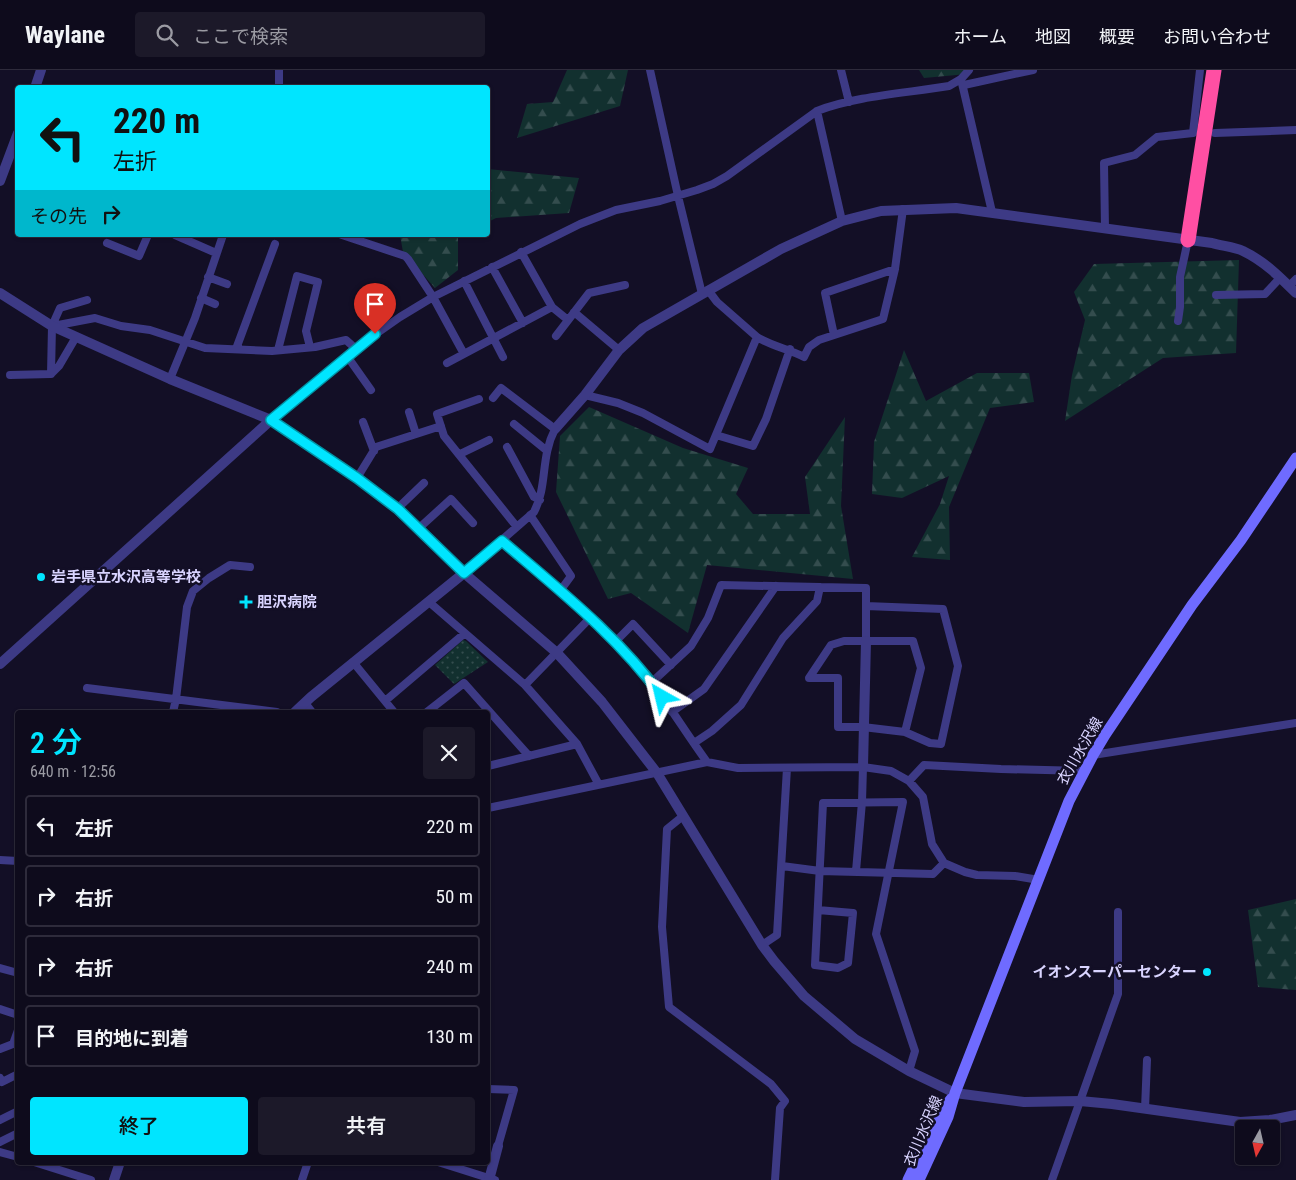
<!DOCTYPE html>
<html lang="ja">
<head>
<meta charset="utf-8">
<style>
  body { margin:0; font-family:"Roboto Condensed","Noto Sans JP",sans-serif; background:#1c1929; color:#f1f3f6; height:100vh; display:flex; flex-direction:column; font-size:19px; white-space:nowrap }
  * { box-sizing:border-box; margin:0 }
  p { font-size:16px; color:#9b9ba3 }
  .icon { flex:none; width:28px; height:28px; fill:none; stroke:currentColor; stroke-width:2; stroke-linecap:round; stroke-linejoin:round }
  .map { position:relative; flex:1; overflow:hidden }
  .sheet { position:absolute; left:15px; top:640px; width:475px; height:455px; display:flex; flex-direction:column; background:#0e0b1c; border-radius:5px; box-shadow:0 1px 4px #0004,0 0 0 1px #2e2b3b }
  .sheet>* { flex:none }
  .banner { position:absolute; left:15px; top:15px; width:475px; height:152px; border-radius:5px; box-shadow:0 1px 4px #0004,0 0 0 1px #2e2b3b; background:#00e5ff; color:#111; overflow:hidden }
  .needle { width:32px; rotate:188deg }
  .fabs { position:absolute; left:1235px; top:1050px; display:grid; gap:10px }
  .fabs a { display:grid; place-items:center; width:45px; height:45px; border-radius:5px; background:#0e0b1c; box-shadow:0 1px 4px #0004,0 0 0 1px #2e2b3b; font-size:25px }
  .pin { position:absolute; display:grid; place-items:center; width:42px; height:42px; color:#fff; margin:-51px -21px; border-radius:50% 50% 50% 0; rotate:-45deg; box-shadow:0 0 5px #0007 }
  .pin .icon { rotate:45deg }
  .me { position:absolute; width:55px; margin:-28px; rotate:323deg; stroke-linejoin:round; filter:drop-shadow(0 0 4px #0008) }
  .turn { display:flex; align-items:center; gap:18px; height:105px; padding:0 15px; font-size:22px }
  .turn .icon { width:65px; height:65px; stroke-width:2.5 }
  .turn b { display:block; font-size:35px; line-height:42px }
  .then { display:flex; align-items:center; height:48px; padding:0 15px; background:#0003; gap:10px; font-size:19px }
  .round { display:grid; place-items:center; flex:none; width:52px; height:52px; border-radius:5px; background:#1c1929 }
  .headline { display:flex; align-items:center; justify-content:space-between; height:85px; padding:0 15px }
  h1 { font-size:30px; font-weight:600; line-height:38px; color:#00e5ff }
  .button { display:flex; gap:10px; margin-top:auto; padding:10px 15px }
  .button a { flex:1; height:58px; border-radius:5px; background:#00e5ff; color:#111; font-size:20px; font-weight:600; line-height:58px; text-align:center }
  .button a+a { background:#1c1929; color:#f1f3f6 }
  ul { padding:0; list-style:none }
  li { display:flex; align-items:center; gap:15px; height:62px; margin:0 10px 8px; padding:0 5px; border:2px solid #2e2b3b; border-radius:5px }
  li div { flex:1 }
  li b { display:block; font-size:19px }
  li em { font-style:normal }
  header { display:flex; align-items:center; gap:30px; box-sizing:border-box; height:70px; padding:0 25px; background:#0e0b1c; border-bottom:1px solid #2e2b3b }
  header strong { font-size:24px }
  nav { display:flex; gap:28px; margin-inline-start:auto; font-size:18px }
  .search { width:350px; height:45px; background:#1c1929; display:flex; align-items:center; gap:12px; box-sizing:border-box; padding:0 18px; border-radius:5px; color:#9b9ba3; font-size:19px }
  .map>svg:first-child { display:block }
  .forest { fill:url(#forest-firs) }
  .park { fill:url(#park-dots) }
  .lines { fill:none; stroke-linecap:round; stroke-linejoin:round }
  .minor { stroke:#3d3a85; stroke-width:8 }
  .tertiary { stroke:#3d3a85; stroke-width:10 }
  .secondary { stroke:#6f6bff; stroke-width:11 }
  .motorway { stroke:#ff4fa3; stroke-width:15 }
  .route-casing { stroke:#0095a6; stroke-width:12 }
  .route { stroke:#00e5ff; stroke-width:9 }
  .poi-dot { fill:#00e5ff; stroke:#130f26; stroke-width:2 }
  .labels { text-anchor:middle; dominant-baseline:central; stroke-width:5; stroke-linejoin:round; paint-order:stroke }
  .poi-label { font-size:15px; font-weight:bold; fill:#d9d4ff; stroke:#130f26; text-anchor:start }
  .street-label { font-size:15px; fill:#d9d4ff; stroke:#130f26 }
</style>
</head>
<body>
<header>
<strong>Waylane</strong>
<div class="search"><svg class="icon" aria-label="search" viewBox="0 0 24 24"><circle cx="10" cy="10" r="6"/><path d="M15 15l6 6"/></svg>ここで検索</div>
<nav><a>ホーム</a><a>地図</a><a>概要</a><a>お問い合わせ</a></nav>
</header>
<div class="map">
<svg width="1296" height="1110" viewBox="0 0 1296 1110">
  <defs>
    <pattern id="forest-firs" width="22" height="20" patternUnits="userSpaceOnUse" patternTransform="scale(1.25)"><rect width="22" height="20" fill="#12302f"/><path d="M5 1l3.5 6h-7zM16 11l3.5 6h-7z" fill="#344d4e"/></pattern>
    <pattern id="park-dots" width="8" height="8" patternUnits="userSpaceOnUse" patternTransform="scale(1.25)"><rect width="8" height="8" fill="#12302f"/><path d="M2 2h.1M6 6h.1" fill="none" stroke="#344d4e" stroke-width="1.8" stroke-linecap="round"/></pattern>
  </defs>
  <rect width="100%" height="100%" fill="#130f26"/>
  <path class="forest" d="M567,0H628L620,36L517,68L527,34L553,32Z
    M919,0H973L967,4L924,8Z
    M488,99L579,108L569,143L496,148L488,152Z
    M400,165H458V200L435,218L403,182Z
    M1239,190L1236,283L1163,288L1065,351L1072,305L1085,250L1074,222L1094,194Z
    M904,280L926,331L977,303H1029L1034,332L990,338L949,437L950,490L912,487L940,434L949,406L902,428L872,424L874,372Z
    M589,337L683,378L748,398L736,424L753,444H810L805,407L845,347L841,436L853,509L707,495L688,563L631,523L608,529L556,422L560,366Z
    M1296,829V920L1258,917L1248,840Z"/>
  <path class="park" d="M463,570L466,571L488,592L454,614L435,595Z"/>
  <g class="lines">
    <path class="minor" d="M279,0V18
      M650,0L678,126L702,224
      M841,0L849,32
      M961,9L992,142
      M964,15L1033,0
      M817,41L842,151
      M1215,63L1296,60
      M1105,159L1104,93L1135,85L1157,67L1193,63L1200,0
      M175,165L216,183
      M342,165L405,186L408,189L433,227L464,284
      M107,173L139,186L148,165
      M521,182L552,237
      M492,197L523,253
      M208,207L227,214
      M464,211L503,287
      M1289,216L1296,209
      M708,220L717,232L757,267C771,276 789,279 804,287L809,277L819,270L883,249L895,199L903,139
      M1216,225L1265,224L1280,208
      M201,228L215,234
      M574,242L619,280
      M1178,251L1180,237V207L1188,170
      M53,256L95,248L121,256L150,260L205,278L272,281L315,277L346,270L356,279
      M834,265L825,223L895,199
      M556,266L589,223L625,215
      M236,279L275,174
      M278,280L297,206L318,212L306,261L310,277
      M347,286L371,320
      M447,293L552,237L568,250
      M51,304L52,256L60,238L87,230
      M10,305L51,304L59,296L76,267
      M170,309L195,248L223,165
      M585,325L618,333L643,343L710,379L757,267
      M479,329L437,344L444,366L517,457
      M409,342L416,364
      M271,350L363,273L400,247L433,227L580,154L616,140L660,131L697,120L713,114L727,106L817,41C855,26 908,23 949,16L961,9L969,0
      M363,352L374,381
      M514,354L546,380
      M716,365L753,376L766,349L790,279
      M507,377L534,427L540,430
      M460,384L489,370
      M357,408L376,377L441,356
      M397,439L424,413
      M530,445L571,506L560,521
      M418,459L451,429L473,453
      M502,471C554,515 609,559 652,613C671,638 688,666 707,692
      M464,503L534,442C548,415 540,388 555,359L501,318L493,328
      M429,532L525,615L577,674L598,713
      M866,536L943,539L958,596L941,674L930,673L905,662L863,657H838V608H809L831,575L844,571H913L921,598L905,662
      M615,572L633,554L671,595
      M353,592L394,642
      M651,613L691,576L708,548L721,515L866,518V571
      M525,615L591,547
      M87,618L277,642
      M385,631L465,563
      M305,633L312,642
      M173,642L176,629L187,537L193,521L209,508L230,495L250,497
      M427,642L464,613L529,686
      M672,642L704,619L776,516
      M694,673L712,661L741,635L783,568L817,531L820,517
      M1093,685L1296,653
      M488,696L577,674
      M909,711L924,695L1001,699L1084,701
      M488,738L707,692L738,698L863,697L891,701L909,711L923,727L932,774L944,793L965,802L977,805L1015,806L1039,810
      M683,746L667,759L662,857L669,937L771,1014L785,1031L780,1038L775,1110
      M0,790L18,791
      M782,796L820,801L933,804L944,793
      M856,801L862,732L863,697
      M818,840L853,843L848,893L838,898L815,895L823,733L903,732L876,864L915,981L909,1001
      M762,875L777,865L787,698
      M0,898L18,903
      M0,939L18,945
      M13,974L18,960
      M0,979L18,972
      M0,1008L2,1012L16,1005
      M488,1019L514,1020L498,1076
      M1145,1039L1147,990
      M0,1050L18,1041
      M0,1072L18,1063
      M0,1082L18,1087
      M34,1092L91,1110
      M438,1092L495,1110
      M302,1110L308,1092
      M1052,1110L1118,924V842"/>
    <path class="tertiary" d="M35,18L41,0
      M0,111L18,63
      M0,223L52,256L170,309L271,350L357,408L397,439L464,503L557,583L602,632L657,703L762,875L774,891L804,926L855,969L909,1001L955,1023L1024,1032L1080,1031L1112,1034L1240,1052L1270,1050L1296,1045
      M555,359L585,325L619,280L643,258L781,179L842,151L881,141L956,138L1212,173C1222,176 1234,177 1243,181C1264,191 1280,207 1296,223
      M0,594L271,350
      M295,642L311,627L464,503
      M863,697L866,571
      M114,1110L120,1092
      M489,1110L498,1076"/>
    <path class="secondary" d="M908,1110L940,1044L951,1029
      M919,1110L948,1047L955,1023L1069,731L1093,685L1105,665L1192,535L1241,470L1296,388"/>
    <path class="motorway" d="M1188,170L1214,0"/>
  </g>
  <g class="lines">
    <defs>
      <path id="route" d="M375,264L271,350L357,408L398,439L464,503L502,471C558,519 618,566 662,627"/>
    </defs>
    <use href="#route" class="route-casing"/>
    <use href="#route" class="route"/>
  </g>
  <g class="poi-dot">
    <circle cx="41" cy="507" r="5"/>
    <path d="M243.5 524.5h5v5h5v5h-5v5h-5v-5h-5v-5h5z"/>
    <circle cx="1207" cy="902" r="5"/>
  </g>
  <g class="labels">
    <g class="poi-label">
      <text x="51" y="507">岩手県立水沢高等学校</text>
      <text x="257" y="532">胆沢病院</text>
      <text x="1197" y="902" text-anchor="end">イオンスーパーセンター</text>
    </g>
    <g class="street-label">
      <text transform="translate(1080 681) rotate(-60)">衣川水沢線</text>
      <text transform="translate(923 1061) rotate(-67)">衣川水沢線</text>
    </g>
  </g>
</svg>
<div class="fabs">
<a><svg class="needle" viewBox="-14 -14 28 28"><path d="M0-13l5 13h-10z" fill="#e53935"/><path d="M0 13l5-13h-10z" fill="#9b9ba3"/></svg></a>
</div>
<div class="pin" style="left:375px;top:264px;background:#d93025"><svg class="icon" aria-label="arrive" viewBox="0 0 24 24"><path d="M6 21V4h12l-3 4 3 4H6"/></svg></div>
<svg class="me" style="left:662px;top:627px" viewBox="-20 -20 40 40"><path d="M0-17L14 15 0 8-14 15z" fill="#00e5ff" stroke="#fff" stroke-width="4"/></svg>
<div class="banner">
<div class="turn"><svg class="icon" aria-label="left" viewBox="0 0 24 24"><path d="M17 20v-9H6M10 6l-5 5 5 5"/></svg><div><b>220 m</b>左折</div></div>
<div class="then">その先<svg class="icon" aria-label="right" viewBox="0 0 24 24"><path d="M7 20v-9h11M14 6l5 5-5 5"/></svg></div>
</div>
<section class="sheet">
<div class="headline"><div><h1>2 分</h1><p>640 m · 12:56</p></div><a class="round"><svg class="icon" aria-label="close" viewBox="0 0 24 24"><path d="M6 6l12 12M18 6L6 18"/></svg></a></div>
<ul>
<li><svg class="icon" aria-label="left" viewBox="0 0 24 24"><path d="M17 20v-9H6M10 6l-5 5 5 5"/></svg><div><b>左折</b></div><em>220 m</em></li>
<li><svg class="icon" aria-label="right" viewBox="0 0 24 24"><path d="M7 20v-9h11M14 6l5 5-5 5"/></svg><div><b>右折</b></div><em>50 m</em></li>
<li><svg class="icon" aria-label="right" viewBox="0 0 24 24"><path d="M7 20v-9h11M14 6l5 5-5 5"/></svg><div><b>右折</b></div><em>240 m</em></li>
<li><svg class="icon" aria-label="arrive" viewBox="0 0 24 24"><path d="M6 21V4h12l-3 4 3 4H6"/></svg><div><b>目的地に到着</b></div><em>130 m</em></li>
</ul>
<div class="button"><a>終了</a><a>共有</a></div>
</section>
</div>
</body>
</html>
